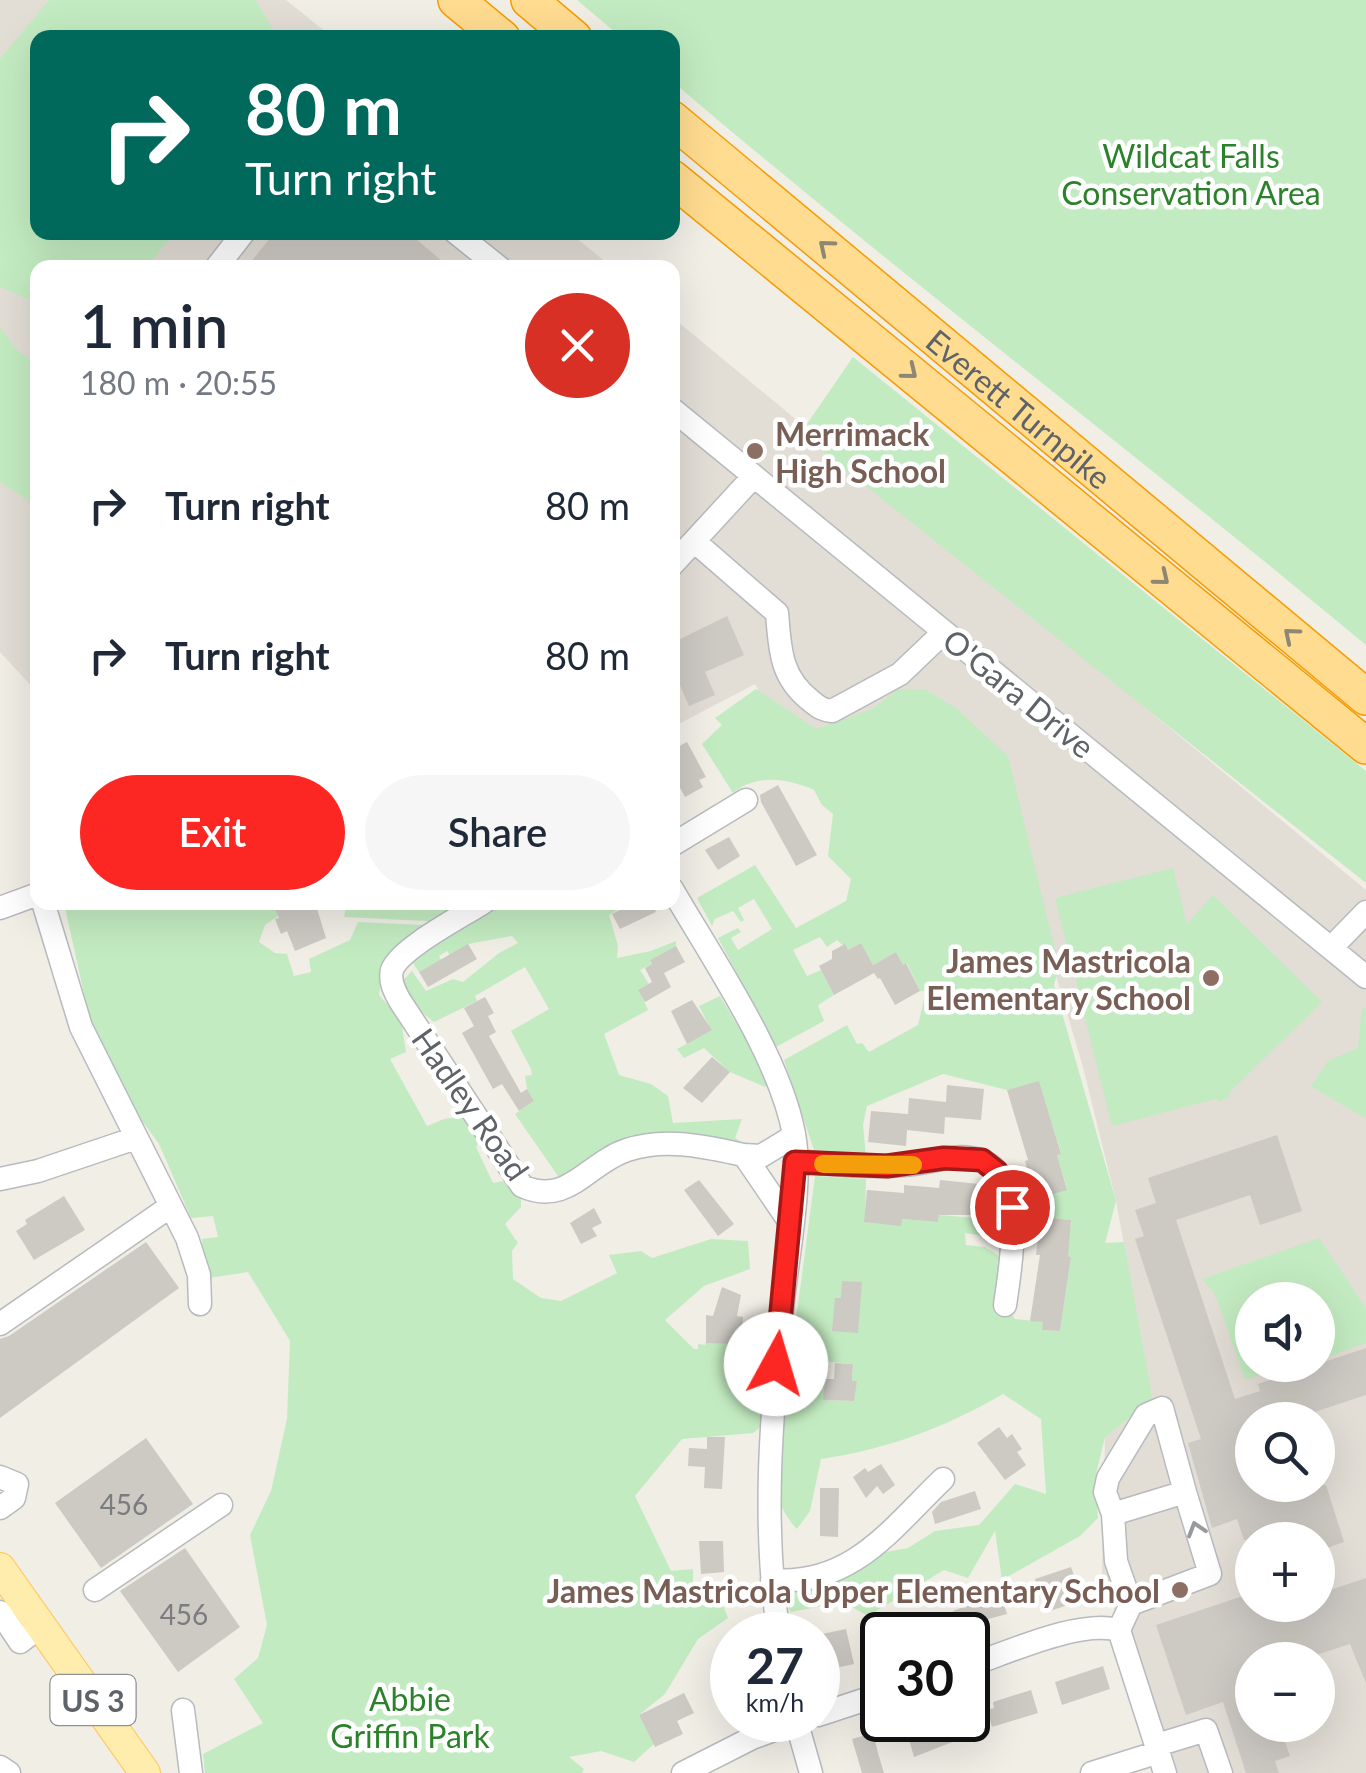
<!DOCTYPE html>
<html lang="en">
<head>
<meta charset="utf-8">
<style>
  body { margin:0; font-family:Lato,sans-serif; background:#f6f6f7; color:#1f2937; height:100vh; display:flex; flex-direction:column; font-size:38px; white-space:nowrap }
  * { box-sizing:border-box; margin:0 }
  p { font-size:32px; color:#747a83 }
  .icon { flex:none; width:55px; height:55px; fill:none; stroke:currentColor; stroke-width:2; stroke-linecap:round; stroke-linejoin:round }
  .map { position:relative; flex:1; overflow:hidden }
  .sheet { position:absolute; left:30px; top:260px; width:650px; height:650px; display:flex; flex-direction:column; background:#fff; border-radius:20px; box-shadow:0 10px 40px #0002 }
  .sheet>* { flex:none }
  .top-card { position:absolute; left:30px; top:30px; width:650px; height:210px; border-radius:20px; box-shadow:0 10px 40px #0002; background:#00695c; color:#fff; overflow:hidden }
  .fabs { position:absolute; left:1235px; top:1282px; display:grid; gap:20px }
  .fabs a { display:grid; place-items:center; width:100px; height:100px; border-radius:50%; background:#fff; box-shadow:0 10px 40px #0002; font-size:50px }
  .speed { position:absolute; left:710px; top:1612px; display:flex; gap:20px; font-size:50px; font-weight:700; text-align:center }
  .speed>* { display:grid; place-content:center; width:130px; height:130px; border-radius:50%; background:#fff; box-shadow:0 10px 40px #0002; line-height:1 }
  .speed small { font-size:25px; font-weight:400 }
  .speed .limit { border:5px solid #111; border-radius:15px; background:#fff; color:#111 }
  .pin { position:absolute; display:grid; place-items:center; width:85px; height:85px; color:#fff; margin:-42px; border:5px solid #fff; border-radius:50%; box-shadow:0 2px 10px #0007 }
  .me { position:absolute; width:110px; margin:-55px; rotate:6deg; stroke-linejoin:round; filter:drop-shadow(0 0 8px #0008) }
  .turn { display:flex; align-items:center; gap:35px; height:210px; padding:0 50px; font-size:45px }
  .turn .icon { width:130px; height:130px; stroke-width:2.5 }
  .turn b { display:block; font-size:70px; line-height:85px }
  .round { display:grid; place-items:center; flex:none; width:105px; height:105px; border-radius:52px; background:#f6f6f7 }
  .head { display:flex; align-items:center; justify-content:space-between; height:170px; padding:0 50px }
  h1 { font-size:60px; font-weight:600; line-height:75px }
  .primary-button { display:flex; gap:20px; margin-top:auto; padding:20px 50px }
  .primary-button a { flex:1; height:115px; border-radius:60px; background:#fc2622; color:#fff; font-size:40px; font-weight:600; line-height:115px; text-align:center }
  .primary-button a+a { background:#f6f6f7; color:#1f2937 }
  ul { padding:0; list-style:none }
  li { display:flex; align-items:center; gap:30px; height:150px; padding:0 50px }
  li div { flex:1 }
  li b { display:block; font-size:38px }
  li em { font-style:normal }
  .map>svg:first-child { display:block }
  .education { fill:#e2ddd5; fill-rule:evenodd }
  .green { fill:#c3ebc1 }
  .building { fill:#cdc9c3 }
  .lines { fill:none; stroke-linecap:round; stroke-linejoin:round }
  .minor-casing { stroke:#b7babe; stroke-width:25 }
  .major-casing { stroke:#ffc452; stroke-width:32 }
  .highway-casing { stroke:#f89b00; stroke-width:38 }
  .minor { stroke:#fff; stroke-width:22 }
  .major { stroke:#ffedae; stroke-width:30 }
  .highway { stroke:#ffdc90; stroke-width:35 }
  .oneway { stroke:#8e8774 }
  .oneway2 { stroke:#969a9d }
  .route-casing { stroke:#a41916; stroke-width:25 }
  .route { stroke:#fc2622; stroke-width:18 }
  .slow { stroke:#f59e0b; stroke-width:18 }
  .education-dot { fill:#8d6e63; stroke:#fff; stroke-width:4 }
  .labels { text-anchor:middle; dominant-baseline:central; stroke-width:9; stroke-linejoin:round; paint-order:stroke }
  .number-label { font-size:28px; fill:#7a7c7f }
  .shield { fill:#fff; stroke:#8e9295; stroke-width:2.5 }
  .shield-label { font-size:30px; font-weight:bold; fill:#5e6368 }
  .park-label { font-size:32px; fill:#2c822a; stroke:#fff }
  .street-label { font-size:32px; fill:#5e6368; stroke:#fff }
  .education-label { font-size:32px; font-weight:bold; fill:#785e54; stroke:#fff; text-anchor:end }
</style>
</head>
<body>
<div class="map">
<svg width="1366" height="1773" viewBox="0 0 1366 1773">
  <rect width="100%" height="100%" fill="#f1eee6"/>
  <path class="education" d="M0,0H286L332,37L38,38V232L570,233L612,267L38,268L37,692L0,652Z
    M672,317L1366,890V1773H1174L1102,1575L1105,1437L1153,1400L1116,1201L1083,1067L994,766L798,762L755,684L673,727ZM1252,1300H1318V1365H1252ZM1252,1420H1318V1485H1252ZM1252,1540H1318V1605H1252ZM1252,1660H1318V1725H1252Z"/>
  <path class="green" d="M49,0H256L277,37L38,38V232L175,233L146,267L38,268L37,303L0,287V59Z
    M577,0H1366V645C1137,454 899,275 673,82L672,38L621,37Z
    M0,327L17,350L37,364V506L0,482Z
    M853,357L1366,771V883L800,434Z
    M756,689L816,729L872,709L899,689L926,690L957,709L1008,756L1059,967L1054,985L1116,1201L1105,1243L1124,1242L1153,1400L1105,1437L1096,1474L1098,1518L1080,1536L1002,1580L995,1531L968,1578L944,1570L868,1616L843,1602L791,1612L785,1603L799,1580L862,1556L908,1548L935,1531L979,1525L1015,1484L1046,1494L1041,1419L1003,1394C944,1428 888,1449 821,1459L810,1511L797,1529C768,1499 769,1451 772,1410L787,1408L792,1374L820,1380L821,1385L824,1384V1400L853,1401L857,1381H852L853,1364L791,1358L815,1176L866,1179L865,1222L900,1225L902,1219L938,1222L939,1215L976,1218L977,1206L1001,1209L1002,1239L965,1233L966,1245L985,1247L1001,1257C996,1288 996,1293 1015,1319L1043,1322V1330L1060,1331L1071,1257L1067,1256L1071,1220L1040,1217L1026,1223L1022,1193L1036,1199L1067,1189L1057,1155L1061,1153L1039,1082L1007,1090L943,1074L867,1106L863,1125L866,1156L814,1150L784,1060L847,1025L857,1044L862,1043L869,1052L918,1025L926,991H920L907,963L903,965L896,952L873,965L861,943L848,950L837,940L827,947L820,937L793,950L807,976L821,970L834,995L818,1005L824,1021L776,1047L718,938L738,928L741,932L731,938L738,950L772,929L754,899L738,908L744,920L741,922L733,911L715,919L712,926L697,898L755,865L796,928L846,901L851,879L828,856L833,814L822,805L814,790C789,779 756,773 733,793L702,744L722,725L715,718Z
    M1173,868L1187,924L1213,895L1322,1002L1230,1092V1096L1220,1102L1216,1099L1112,1126L1055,898Z
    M64,903H272L281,914L265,925L259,942L275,953L287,954L294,976L311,972L309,959L350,940L358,922L422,925L428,930L382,978L379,995L401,1020L406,1052L390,1059L427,1126L444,1119L466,1116L482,1137L476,1147L493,1183L510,1180L521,1195V1207L505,1224L518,1243L512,1251L513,1279L541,1298L561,1301L617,1273L609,1255L641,1251L652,1258L711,1239L748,1241L750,1269L704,1286L665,1320L694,1349H698V1344L705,1345L706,1341L741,1344L742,1332L768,1333L763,1425L753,1433L682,1439L635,1496L671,1571L693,1569V1582L718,1593L728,1618L698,1639L665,1694L639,1715L654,1744L634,1762L601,1751L569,1757L584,1769L582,1773H205L203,1754L263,1723L234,1679L258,1658L267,1625L250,1535L271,1491L287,1419L290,1341L248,1272L203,1279L202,1239L218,1237L213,1216L191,1218L159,1144L135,1111L90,1021Z
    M347,903H484L438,932L427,921L344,917Z
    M499,903H629L609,915L618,946L617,958L651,951L676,941V946L650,960L652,964L640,970L649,984L639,990L648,1010L604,1034L619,1075L651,1084L668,1096L673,1123L742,1119L735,1138L743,1143L694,1138L571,1177L558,1176L515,1114L534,1101L527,1089L525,1076L532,1075L531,1069L511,1031L549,1009L525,967L475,996L477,1001L434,1022L419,1010L400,983L412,971L426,991L453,979L463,982L499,953L518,943L512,936L468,944L450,955L447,951L439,956L441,960L419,972L409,957Z
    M720,996L749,1045L767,1084L765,1087L730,1072L704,1048L684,1058L677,1049L711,1030L699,1006Z
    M1366,1008V1119L1311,1086L1328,1061L1358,1048L1362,1009Z
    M1319,1238L1366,1308V1343L1318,1360V1300H1252V1365H1299L1245,1379L1215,1294L1202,1279Z"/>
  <path class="building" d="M275,232H408L450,268H246Z
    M727,616L744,655L705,672L715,695L689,706L676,676L672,677V643Z
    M687,742L706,777L699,780L703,787L685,797L672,773V750Z
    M778,785L817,855L796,866L761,802L760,795Z
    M729,837L740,856L718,870L705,850Z
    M289,902H315L326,938L295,951L287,931L281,934L275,919L279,918L275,909Z
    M636,902H652L656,912L620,929L612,914Z
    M861,943L873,965L896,952L903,965L906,963L920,991L895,1005L880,978L878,979L874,973L834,995L819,966L832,959V951L845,944L848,950Z
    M468,944L477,959L428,987L419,972Z
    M676,946L685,962L664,973L671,987L645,1002L638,990L652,982L645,968L652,964L650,960Z
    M485,997L494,1013L488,1016L496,1032L489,1036L521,1093L527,1089L534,1101L519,1111L502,1084L493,1089L462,1033L474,1026L464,1008Z
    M692,1000L712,1030L687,1044L671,1011Z
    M712,1057L730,1072L702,1103L683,1088Z
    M1039,1081L1061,1154L1057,1155L1067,1190L1036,1199L1025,1161L1028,1160L1007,1090Z
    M947,1085L984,1089L981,1120L945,1117L944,1134L907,1130L906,1146L868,1142L871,1111L908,1114L909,1098L946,1102Z
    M1277,1135L1302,1211L1260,1225L1250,1195L1176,1220L1235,1399L1260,1391L1258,1384L1366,1348V1395L1290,1420H1252V1485H1326L1344,1542L1318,1551V1540H1244L1237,1519L1212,1528L1188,1443L1201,1439L1135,1239L1144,1236L1135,1210L1156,1203L1148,1178Z
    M699,1180L734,1224L718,1236L684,1190Z
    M940,1180L979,1184L976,1215H939L938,1222L902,1219L901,1226L864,1222L867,1190L904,1193V1185L939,1188Z
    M64,1196L85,1230L34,1260L16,1231L27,1224L25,1220Z
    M594,1208L602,1223L592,1228L597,1236L581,1244L570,1223Z
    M1040,1217L1071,1220L1068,1256L1071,1257L1060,1331L1042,1330L1043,1322L1030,1321L1040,1255H1036Z
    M146,1242L179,1288L0,1418V1339L9,1336Z
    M842,1281L862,1282L858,1333L832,1331L835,1298H841Z
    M722,1287L741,1295L737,1316L743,1317L741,1344L706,1343V1315L713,1316Z
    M835,1363L853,1364L852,1381H857L854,1401L823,1400L825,1379H834Z
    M999,1427L1007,1438L1012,1434L1022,1449L1017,1452L1026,1465L1005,1480L977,1443Z
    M707,1437H725L722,1489L704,1488L705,1467L688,1466L689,1448L707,1449Z
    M146,1438L193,1504L101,1568L55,1503Z
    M881,1464L895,1485L883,1494L877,1486L866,1498L853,1477L865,1468L868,1472Z
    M820,1488H839L838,1537L820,1536Z
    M975,1491L981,1509L935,1524L932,1512L941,1502Z
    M699,1541H723L724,1572L701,1574Z
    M185,1548L240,1627L178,1672L120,1591Z
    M1318,1551L1333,1589L1366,1578V1683L1350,1644L1301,1660H1292L1286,1643L1255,1653L1258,1660H1252V1725H1279L1290,1756L1275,1761L1279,1773H1246L1223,1702L1186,1715L1156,1625L1252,1593V1605H1318Z
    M1071,1567L1083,1600L1047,1612L1035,1579Z
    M1000,1592L1007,1614L958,1627L953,1611Z
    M846,1629L854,1664L836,1668L834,1661L829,1662L822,1634Z
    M1103,1666L1110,1689L1062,1705L1055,1682Z
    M1031,1690L1038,1713L992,1727L987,1710L994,1708L993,1702Z
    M684,1693L694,1713L677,1721L683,1734L655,1747L639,1715Z
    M939,1720H959L965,1737L914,1757L908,1736L931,1729L929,1723Z
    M873,1733L878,1753L884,1773H862L852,1739Z"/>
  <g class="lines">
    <defs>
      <path id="minor" d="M455,232L500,268
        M216,268L244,232
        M672,409L1366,977
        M694,541L777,613C780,649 780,677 811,701C819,707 822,710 832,711L900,674L944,632
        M672,565L754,476
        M672,845L746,800
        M672,889C713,960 779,1055 794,1134C803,1182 787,1259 782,1309C771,1418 762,1526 779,1635
        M43,902L81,1027L187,1238L199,1275L200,1304
        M484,902C463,916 400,948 392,970C389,981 395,992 400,1001L522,1186C568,1207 587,1163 627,1150C666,1137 706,1147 744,1155L791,1224
        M0,908L38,894
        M1331,948L1366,912
        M744,1155L761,1156L794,1136
        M795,1161C832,1164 868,1168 904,1165C929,1164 957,1151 982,1161C1028,1179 1010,1269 1005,1305
        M0,1179L38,1171L136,1138
        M0,1324L171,1206
        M0,1477L17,1484L14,1498L0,1508
        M1113,1514L1105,1492L1108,1478L1146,1415L1162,1408L1185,1492
        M772,1580C852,1586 891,1529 943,1479
        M95,1590L221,1505
        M0,1612L20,1642L41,1626
        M1119,1630L1131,1604L1116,1561L1113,1514L1185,1492L1210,1574L1131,1604
        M1119,1630L1165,1773
        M968,1666C1007,1653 1079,1619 1119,1630
        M183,1710L191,1773
        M818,1715L882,1694
        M796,1720L811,1773
        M1157,1745L1206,1730L1221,1773
        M0,1767L9,1773
        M683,1773L752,1738L801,1720
        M1092,1773L1159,1752"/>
      <path id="major" d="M0,1568L145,1773"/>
      <g id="highway">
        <path d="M456,0L502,38"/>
        <path d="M529,0L574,38"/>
        <path id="s1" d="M672,119L1366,697"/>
        <path d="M672,178L1366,746"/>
      </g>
    </defs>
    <use href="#minor" class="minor-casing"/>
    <use href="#major" class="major-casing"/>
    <use href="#highway" class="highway-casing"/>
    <use href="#minor" class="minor"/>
    <use href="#major" class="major"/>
    <use href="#highway" class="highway"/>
  </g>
  <defs><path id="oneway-chevron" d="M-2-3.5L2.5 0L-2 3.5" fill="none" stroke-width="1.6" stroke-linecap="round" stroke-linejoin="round" transform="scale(2.5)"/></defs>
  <g class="oneway">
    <use href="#oneway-chevron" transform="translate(826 247) rotate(-140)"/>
    <use href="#oneway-chevron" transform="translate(910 372) rotate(39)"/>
    <use href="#oneway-chevron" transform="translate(1162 578) rotate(39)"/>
    <use href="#oneway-chevron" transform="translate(1291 635) rotate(-140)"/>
  </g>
  <use class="oneway2" href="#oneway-chevron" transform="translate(1196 1529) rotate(-107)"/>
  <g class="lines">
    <defs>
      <path id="route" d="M776,1364L795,1162L887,1166L944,1158L982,1160L997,1172L1012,1207"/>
    </defs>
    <use href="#route" class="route-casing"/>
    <use href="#route" class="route"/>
    <path class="slow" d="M823,1164L913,1165"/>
  </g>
  <g class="education-dot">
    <circle cx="755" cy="451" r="10"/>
    <circle cx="1211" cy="978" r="10"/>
    <circle cx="1180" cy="1590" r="10"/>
  </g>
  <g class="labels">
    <g class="number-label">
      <text x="124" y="1504">456</text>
      <text x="184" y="1614">456</text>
    </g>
    <rect class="shield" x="50.5" y="1675" width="85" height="50" rx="8"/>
    <g class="shield-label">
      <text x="93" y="1700">US 3</text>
    </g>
    <g class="park-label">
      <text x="1191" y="155">Wildcat Falls<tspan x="1191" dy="37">Conservation Area</tspan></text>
      <text x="410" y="1698">Abbie<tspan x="410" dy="37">Griffin Park</tspan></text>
    </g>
    <g class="street-label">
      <text stroke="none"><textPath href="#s1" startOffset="452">Everett Turnpike</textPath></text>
      <text transform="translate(1019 693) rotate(39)">O'Gara Drive</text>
      <text transform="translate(471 1104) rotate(55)">Hadley Road</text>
    </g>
    <g class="education-label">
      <text x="775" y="433" text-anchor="start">Merrimack<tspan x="775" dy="37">High School</tspan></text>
      <text x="1191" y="960">James Mastricola<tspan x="1191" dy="37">Elementary School</tspan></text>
      <text x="1160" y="1590">James Mastricola Upper Elementary School</text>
    </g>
  </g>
</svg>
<div class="fabs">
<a><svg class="icon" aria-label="sound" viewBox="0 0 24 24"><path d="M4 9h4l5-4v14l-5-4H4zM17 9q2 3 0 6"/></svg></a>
<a><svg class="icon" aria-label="search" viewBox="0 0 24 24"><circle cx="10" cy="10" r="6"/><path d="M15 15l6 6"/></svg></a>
<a>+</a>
<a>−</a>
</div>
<div class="speed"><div>27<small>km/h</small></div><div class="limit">30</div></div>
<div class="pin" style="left:1012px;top:1207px;background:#d93025"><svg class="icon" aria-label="arrive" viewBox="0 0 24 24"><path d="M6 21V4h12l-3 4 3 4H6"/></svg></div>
<svg class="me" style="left:776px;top:1364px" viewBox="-20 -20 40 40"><circle r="19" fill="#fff"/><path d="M0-13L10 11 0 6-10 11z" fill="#fc2622"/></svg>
<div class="top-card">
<div class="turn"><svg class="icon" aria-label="right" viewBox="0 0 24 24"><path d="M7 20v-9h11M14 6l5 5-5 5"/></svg><div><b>80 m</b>Turn right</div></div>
</div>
<section class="sheet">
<div class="head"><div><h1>1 min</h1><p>180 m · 20:55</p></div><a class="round" style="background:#d93025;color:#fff"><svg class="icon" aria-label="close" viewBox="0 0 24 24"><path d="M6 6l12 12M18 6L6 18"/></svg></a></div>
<ul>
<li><svg class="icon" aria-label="right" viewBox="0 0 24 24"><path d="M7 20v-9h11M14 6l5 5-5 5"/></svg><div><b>Turn right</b></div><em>80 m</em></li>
<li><svg class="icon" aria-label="right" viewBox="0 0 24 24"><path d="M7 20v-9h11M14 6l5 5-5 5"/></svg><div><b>Turn right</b></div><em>80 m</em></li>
</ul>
<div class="primary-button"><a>Exit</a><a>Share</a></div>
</section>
</div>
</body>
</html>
